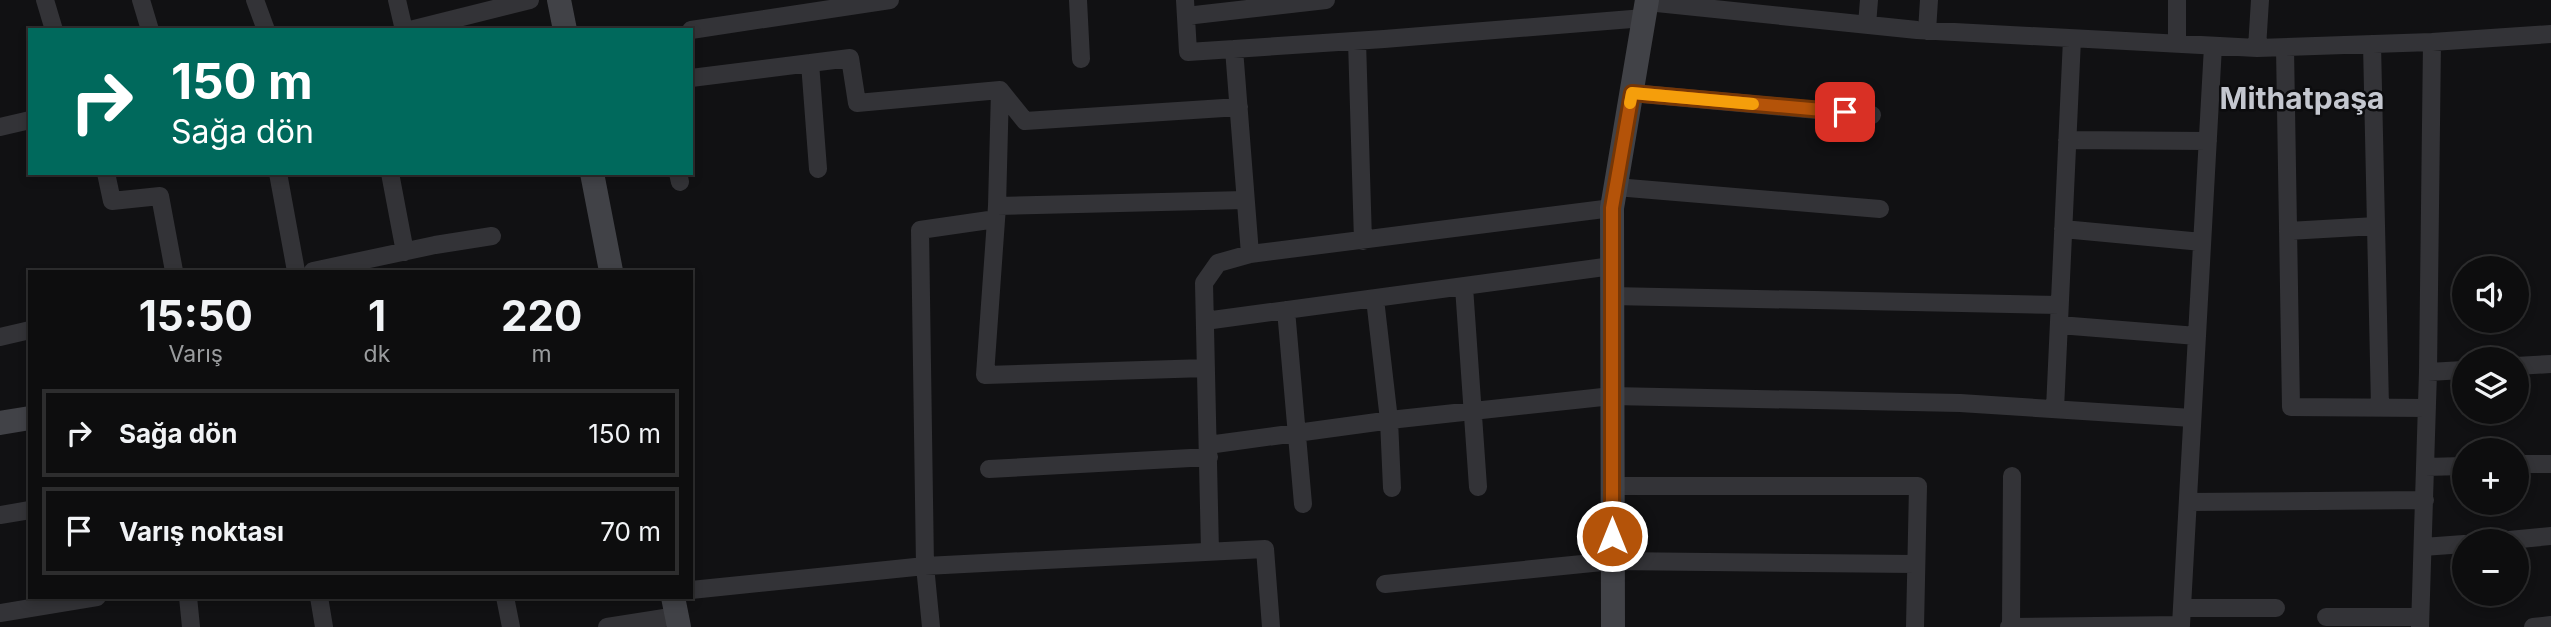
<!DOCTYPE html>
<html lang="tr">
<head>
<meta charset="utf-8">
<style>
  body { margin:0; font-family:Inter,sans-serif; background:#161617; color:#f1f3f6; height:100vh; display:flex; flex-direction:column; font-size:26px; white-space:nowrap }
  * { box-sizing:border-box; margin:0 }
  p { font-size:23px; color:#9a9c9e }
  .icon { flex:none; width:38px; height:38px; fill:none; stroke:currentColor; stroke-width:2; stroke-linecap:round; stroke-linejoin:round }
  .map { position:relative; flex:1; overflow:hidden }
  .sheet { position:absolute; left:28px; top:270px; width:665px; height:329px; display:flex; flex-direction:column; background:#0d0d0e; border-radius:0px; box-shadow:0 4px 10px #0003,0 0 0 2px #2d2d2e }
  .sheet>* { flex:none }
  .guide { position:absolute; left:28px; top:28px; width:665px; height:147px; border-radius:0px; box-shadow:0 4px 10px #0003,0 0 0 2px #2d2d2e; background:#00695c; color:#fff; overflow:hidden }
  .buttons { position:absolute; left:2452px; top:256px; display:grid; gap:14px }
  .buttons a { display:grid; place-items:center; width:77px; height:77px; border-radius:50%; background:#0d0d0e; box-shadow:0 4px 10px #0003,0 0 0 2px #2d2d2e; font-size:35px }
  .pin { position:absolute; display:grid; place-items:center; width:60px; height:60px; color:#fff; margin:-30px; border-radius:14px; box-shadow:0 4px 10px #0006 }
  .me { position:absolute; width:77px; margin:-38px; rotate:0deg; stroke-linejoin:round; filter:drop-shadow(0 0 5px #0008) }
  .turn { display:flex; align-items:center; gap:24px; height:147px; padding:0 28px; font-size:32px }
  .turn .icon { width:91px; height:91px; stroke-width:2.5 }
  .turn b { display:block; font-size:49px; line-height:60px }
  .eta { display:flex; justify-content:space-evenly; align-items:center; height:119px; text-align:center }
  .eta b { font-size:42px; font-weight:700; line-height:49px }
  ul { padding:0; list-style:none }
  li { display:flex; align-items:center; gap:21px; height:88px; margin:0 14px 10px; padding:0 14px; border:4px solid #2d2d2e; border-radius:0px }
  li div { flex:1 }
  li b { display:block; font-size:26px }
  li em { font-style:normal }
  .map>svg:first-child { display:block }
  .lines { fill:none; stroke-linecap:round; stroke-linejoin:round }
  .street { stroke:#333337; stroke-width:18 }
  .secondary { stroke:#414247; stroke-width:24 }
  .route-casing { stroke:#753606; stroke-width:18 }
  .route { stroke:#b45309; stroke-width:12 }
  .slow { stroke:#f59e0b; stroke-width:12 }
  .labels { text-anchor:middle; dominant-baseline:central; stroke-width:5; stroke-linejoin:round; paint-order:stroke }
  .district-label { font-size:30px; font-weight:bold; fill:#c4c7cf; stroke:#0c0c0e }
</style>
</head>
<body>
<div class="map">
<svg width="2551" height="627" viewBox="0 0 2551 627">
  <rect width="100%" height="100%" fill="#111113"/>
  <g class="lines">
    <path class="street" d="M45,0L54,30
      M141,0L150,30
      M255,0L266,30
      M397,0L404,30
      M1078,0L1081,59
      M1185,0L1188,52L1384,39L1644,18
      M1647,2L1917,30L2257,48L2432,42L2551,34
      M1186,16L1326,0
      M1867,25L1869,0
      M410,30L530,0
      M691,30L890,0
      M1927,31L1929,0
      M1357,41L1363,241
      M2177,44V0
      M2372,44L2380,407
      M2257,48L2260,0
      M2285,48L2291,407L2427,408
      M810,63L818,169
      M691,78L850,58L857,103L1000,90L1025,121L1239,107
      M1000,90L997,206L985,375L1206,368
      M1631,93L1872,115
      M0,127L30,120
      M2067,140L2208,141
      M106,173L112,201L160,196L174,271
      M278,173L296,271
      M390,173L405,252
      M678,173L680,182
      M1616,187L1880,209
      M997,206L1245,200
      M996,219L920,230L925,566L1265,549L1271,627
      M2063,229L2202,242
      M2288,231L2376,226
      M1250,254L1612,208
      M313,271L435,245L492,236
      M1464,287L1478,487
      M1611,296L2059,305
      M1375,299L1389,420L1392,488
      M1286,310L1303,504
      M1205,321L1612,266
      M2059,325L2197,336
      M0,337L30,330
      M2516,366L2551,364
      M2428,372L2464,370
      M2055,409L2072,39
      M1208,445L1399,419L1612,396L1960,403L2192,418
      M2516,464H2551
      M2425,467L2464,466
      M989,469L1209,457
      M1612,486H1918L1915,627
      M2188,502L2425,500
      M0,515L30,510
      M2499,541L2551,536
      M2423,547L2464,544
      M1210,552L1204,283L1218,263L1250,254L1234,49
      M1385,584L1612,561L1916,564
      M691,590L925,566L931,627
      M188,597L191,627
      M319,597L324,627
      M505,597L511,627
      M2182,608H2276
      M0,613L97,597
      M2326,617H2420
      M2011,626L2012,476
      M607,627L677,616
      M2009,627L2181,625L2213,46
      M2420,627L2428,372L2432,42
      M2533,627L2551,625"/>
    <path class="secondary" d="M559,0L565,30
      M592,173L611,271
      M0,423L30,418
      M673,597L679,627
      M1613,627L1612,208L1647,0"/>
  </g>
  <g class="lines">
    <defs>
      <path id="route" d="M1612,536V208L1632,93L1845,112"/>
    </defs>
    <use href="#route" class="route-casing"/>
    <use href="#route" class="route"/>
    <path class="slow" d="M1630,103L1632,93L1753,104"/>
  </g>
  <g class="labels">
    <g class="district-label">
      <text x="2302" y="98">Mithatpaşa</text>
    </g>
  </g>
</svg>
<div class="buttons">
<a><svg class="icon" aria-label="sound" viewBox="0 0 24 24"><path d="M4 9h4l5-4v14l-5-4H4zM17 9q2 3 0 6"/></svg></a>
<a><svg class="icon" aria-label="layers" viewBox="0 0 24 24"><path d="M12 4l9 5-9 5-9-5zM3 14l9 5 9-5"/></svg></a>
<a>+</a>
<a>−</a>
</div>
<div class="pin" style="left:1845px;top:112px;background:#d93025"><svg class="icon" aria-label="arrive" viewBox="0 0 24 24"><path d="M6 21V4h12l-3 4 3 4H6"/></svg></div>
<svg class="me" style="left:1612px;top:536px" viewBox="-20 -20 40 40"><circle r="17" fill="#b45309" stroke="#fff" stroke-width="3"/><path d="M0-11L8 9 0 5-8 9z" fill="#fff"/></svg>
<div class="guide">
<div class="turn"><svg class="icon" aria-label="right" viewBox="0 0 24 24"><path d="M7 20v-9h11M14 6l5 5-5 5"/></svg><div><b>150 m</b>Sağa dön</div></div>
</div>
<section class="sheet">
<div class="eta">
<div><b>15:50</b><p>Varış</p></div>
<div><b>1</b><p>dk</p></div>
<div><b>220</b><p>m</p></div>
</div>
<ul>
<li><svg class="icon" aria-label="right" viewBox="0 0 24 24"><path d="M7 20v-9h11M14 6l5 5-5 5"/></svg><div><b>Sağa dön</b></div><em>150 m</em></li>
<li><svg class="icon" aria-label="arrive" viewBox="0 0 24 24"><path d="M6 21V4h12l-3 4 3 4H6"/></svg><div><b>Varış noktası</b></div><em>70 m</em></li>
</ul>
</section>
</div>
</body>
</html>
